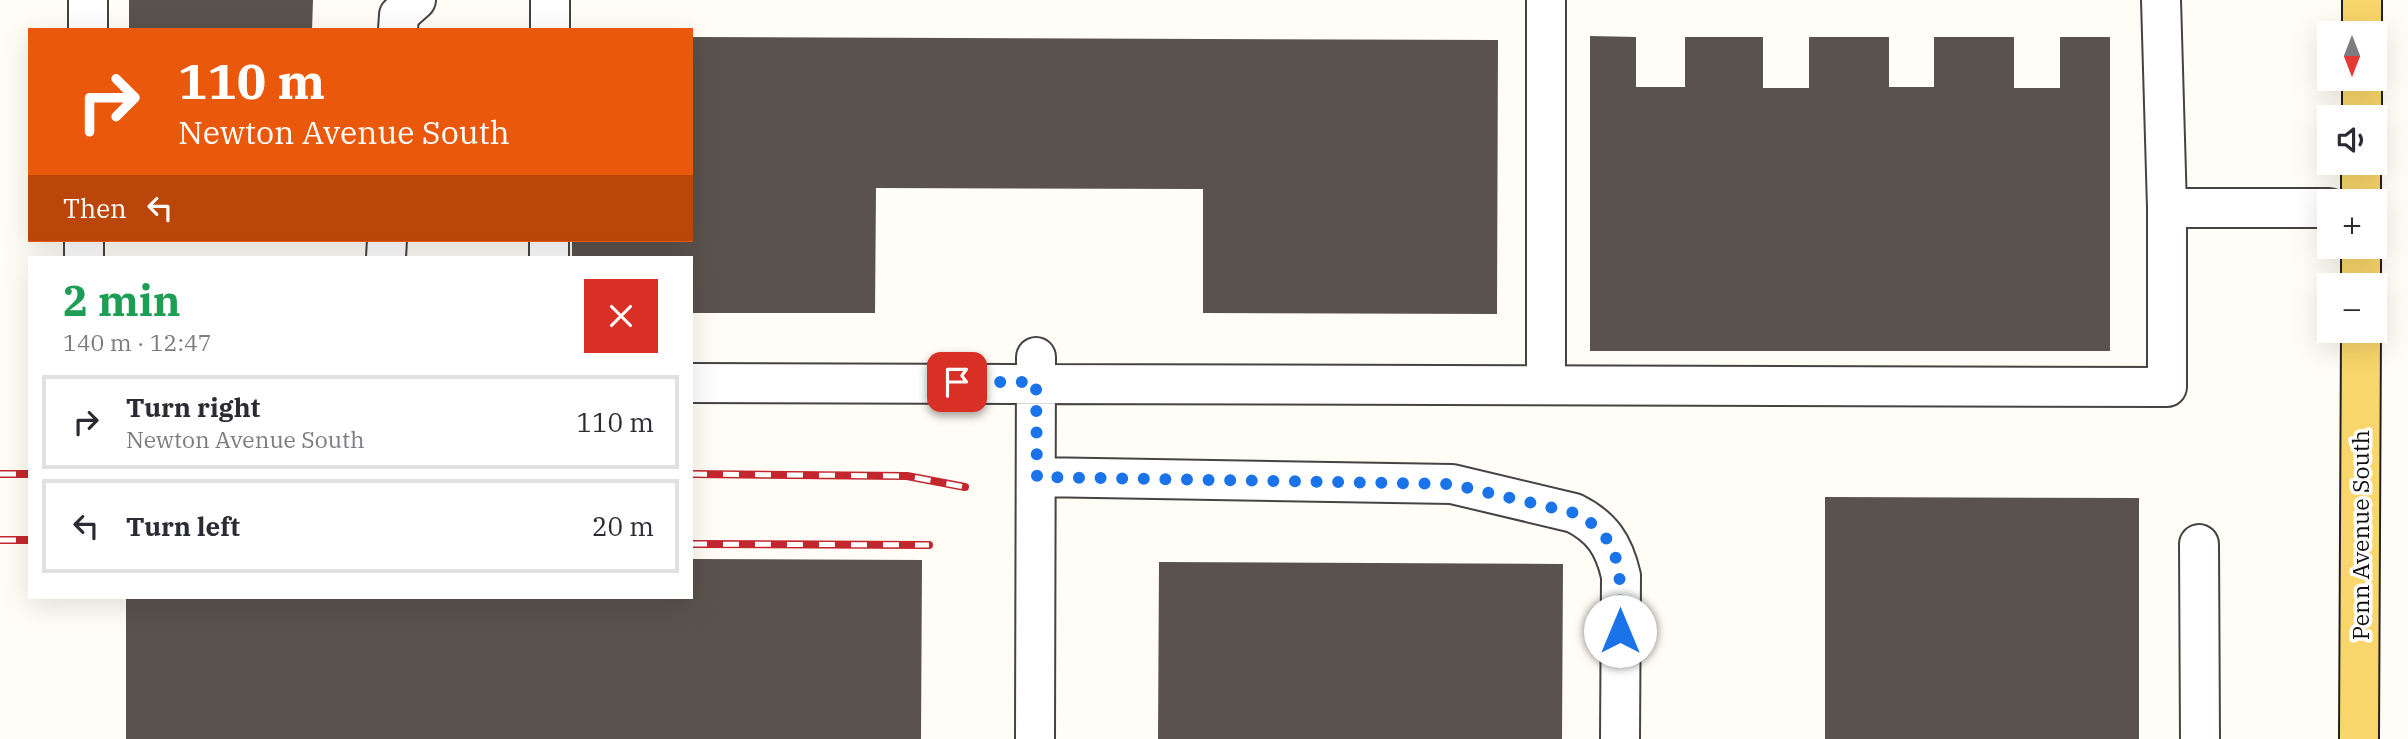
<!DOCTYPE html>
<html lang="en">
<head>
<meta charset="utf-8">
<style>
  body { margin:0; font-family:"IBM Plex Serif",serif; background:#f2f2f3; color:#2b2b33; height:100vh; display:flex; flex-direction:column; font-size:26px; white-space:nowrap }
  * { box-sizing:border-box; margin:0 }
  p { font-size:23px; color:#7c7c81 }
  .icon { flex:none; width:38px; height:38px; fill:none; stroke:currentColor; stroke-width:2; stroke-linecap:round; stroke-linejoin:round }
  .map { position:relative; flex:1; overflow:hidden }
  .details { position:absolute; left:28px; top:256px; width:665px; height:343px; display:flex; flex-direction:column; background:#fff; border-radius:0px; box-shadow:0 7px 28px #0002 }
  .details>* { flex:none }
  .top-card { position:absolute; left:28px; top:28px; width:665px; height:214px; border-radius:0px; box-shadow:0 7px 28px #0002; background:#ea580c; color:#fff; overflow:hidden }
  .needle { width:46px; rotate:180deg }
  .tools { position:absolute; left:2317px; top:21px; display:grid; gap:14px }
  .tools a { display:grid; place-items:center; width:70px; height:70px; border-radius:0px; background:#fff; box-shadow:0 7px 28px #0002; font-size:35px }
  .pin { position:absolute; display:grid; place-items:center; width:60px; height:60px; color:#fff; margin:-30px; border-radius:14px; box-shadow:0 4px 10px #0006 }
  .me { position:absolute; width:77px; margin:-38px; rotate:0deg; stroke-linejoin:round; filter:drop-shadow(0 0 5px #0008) }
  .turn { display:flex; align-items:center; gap:24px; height:147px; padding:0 35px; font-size:32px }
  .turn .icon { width:91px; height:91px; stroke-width:2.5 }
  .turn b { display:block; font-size:49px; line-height:60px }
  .then { display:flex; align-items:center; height:66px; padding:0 35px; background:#0003; gap:14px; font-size:26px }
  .round { display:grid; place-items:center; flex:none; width:74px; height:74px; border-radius:0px; background:#f2f2f3 }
  .overview { display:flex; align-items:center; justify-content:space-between; height:119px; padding:0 35px }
  h1 { font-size:42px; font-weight:800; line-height:52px; color:#1e9e55 }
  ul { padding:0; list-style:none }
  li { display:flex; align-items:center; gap:21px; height:94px; margin:0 14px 10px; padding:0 21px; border:4px solid #e1e1e2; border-radius:0px }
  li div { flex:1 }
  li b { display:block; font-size:26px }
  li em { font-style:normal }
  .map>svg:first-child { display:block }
  .building { fill:#5a524d }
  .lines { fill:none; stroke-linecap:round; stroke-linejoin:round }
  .minor-casing { stroke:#444; stroke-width:42 }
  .major-casing { stroke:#222; stroke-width:42 }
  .minor { stroke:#fff; stroke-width:38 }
  .major { stroke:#f9d66b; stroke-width:38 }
  .rail-casing { stroke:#c4262e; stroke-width:8 }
  .rail { stroke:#fff; stroke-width:5; stroke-dasharray:16; stroke-linecap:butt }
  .route { stroke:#1a73e8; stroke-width:12; stroke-dasharray:0 21.6 }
  .labels { text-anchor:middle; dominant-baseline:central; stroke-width:7; stroke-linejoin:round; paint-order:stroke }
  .street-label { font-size:23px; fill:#111; stroke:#fff }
</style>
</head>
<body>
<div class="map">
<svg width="2408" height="739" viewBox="0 0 2408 739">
  <rect width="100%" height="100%" fill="#fffdf5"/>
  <path class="building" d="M129,0H313L312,30H129Z
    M1590,36L1636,37V87H1685V37H1763V88H1809V37H1889V87H1934V37H2014V88H2060V37H2110V351H1590Z
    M691,37L1498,40L1497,314L1203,313V189L876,188L875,313H691V257H572V240H691Z
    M1825,497L2139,498V739H1825Z
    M691,559L922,560L921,739H126V597H691Z
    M1159,562L1563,564L1562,739H1158Z"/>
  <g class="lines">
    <defs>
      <path id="minor" d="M1546,0V385
        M2161,0L2167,208H2329
        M88,30V0
        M398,30L399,15L416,0
        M550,30V0
        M84,257V240
        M386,257L387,240
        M549,257V240
        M691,383L2167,387V208
        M1037,477L1452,484L1574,513C1602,527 1614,545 1621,576L1620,739
        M2199,544L2200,739
        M1035,739L1036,357"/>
      <path id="major" d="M2362,33V0
        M2362,117V79
        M2361,201V163
        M2361,285V247
        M2359,739L2361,331"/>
    </defs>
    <use href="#minor" class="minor-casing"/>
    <use href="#major" class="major-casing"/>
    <use href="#minor" class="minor"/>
    <use href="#major" class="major"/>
    <defs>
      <path id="rail" d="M0,474H30
        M691,474L907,476L965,487
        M0,540H30
        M691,544L929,545"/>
    </defs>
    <use href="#rail" class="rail-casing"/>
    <use href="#rail" class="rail"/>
  </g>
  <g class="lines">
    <path class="route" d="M957,382H1036L1037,477L1452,484L1574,513C1627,538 1620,580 1620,631"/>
  </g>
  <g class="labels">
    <g class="street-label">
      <text transform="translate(2360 535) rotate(-90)">Penn Avenue South</text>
    </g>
  </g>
</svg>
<div class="tools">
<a><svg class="needle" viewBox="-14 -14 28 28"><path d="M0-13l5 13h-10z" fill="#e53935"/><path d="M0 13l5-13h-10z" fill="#7c7c81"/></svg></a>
<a><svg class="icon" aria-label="sound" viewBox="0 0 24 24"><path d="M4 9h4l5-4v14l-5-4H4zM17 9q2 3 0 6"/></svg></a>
<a>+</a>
<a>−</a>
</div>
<div class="pin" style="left:957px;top:382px;background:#d93025"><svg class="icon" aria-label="arrive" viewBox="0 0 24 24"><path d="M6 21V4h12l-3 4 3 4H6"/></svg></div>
<svg class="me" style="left:1620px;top:631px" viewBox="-20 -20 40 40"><circle r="19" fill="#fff"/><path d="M0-13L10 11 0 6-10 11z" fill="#1a73e8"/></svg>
<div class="top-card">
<div class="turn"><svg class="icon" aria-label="right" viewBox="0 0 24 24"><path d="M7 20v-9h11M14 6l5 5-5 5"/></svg><div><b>110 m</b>Newton Avenue South</div></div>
<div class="then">Then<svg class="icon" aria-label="left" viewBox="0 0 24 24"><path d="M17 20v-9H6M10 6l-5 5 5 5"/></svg></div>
</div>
<section class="details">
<div class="overview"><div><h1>2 min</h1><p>140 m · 12:47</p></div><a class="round" style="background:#d93025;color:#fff"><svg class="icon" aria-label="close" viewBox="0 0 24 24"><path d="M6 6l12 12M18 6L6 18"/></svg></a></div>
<ul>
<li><svg class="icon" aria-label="right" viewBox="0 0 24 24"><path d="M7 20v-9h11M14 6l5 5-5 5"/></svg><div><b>Turn right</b><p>Newton Avenue South</p></div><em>110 m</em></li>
<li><svg class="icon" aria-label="left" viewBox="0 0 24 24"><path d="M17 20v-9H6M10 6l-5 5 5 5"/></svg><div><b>Turn left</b></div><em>20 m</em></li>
</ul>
</section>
</div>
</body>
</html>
